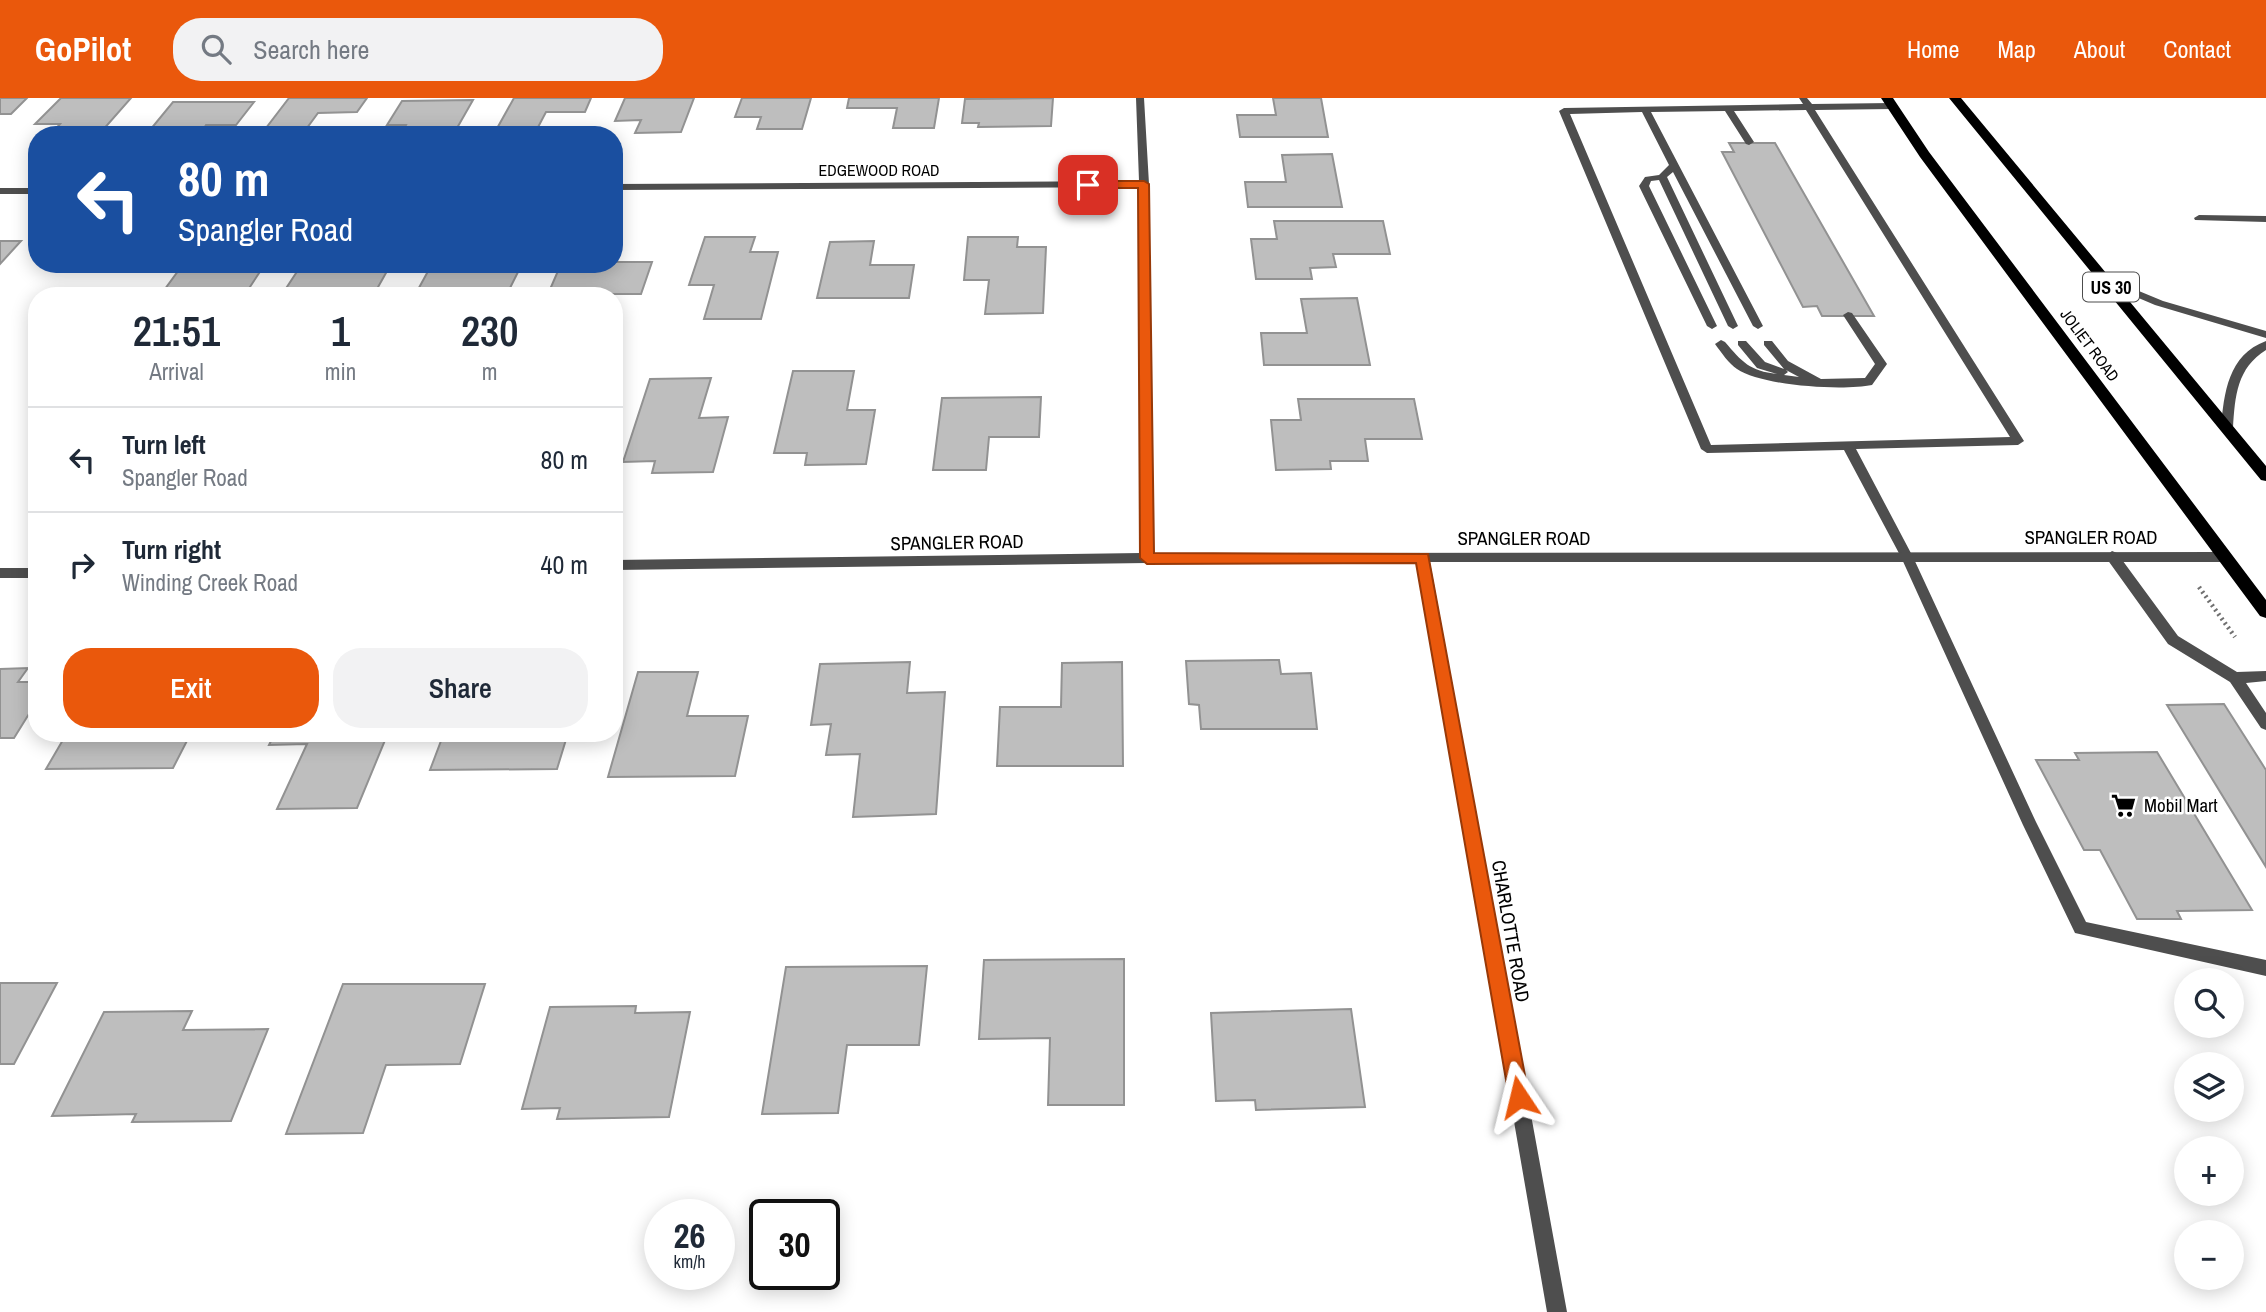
<!DOCTYPE html>
<html lang="en">
<head>
<meta charset="utf-8">
<style>
  body { margin:0; font-family:"Archivo Narrow",sans-serif; background:#f2f2f3; color:#1f2937; height:100vh; display:flex; flex-direction:column; font-size:26px; white-space:nowrap }
  * { box-sizing:border-box; margin:0 }
  p { font-size:23px; color:#747a83 }
  .icon { flex:none; width:38px; height:38px; fill:none; stroke:currentColor; stroke-width:2; stroke-linecap:round; stroke-linejoin:round }
  .map { position:relative; flex:1; overflow:hidden }
  .sheet { position:absolute; left:28px; top:189px; width:595px; height:455px; display:flex; flex-direction:column; background:#fff; border-radius:28px; box-shadow:0 4px 18px #0003 }
  .sheet>* { flex:none }
  .top-card { position:absolute; left:28px; top:28px; width:595px; height:147px; border-radius:28px; box-shadow:0 4px 18px #0003; background:#1a4fa0; color:#fff; overflow:hidden }
  .buttons { position:absolute; left:2174px; top:870px; display:grid; gap:14px }
  .buttons a { display:grid; place-items:center; width:70px; height:70px; border-radius:50%; background:#fff; box-shadow:0 4px 18px #0003; font-size:35px }
  .speed { position:absolute; left:644px; top:1101px; display:flex; gap:14px; font-size:35px; font-weight:700; text-align:center }
  .speed>* { display:grid; place-content:center; width:91px; height:91px; border-radius:50%; background:#fff; box-shadow:0 4px 18px #0003; line-height:1 }
  .speed small { font-size:18px; font-weight:400 }
  .speed .limit { border:4px solid #111; border-radius:10px; background:#fff; color:#111 }
  .pin { position:absolute; display:grid; place-items:center; width:60px; height:60px; color:#fff; margin:-30px; border-radius:14px; box-shadow:0 4px 10px #0006 }
  .me { position:absolute; width:77px; margin:-38px; rotate:350deg; stroke-linejoin:round; filter:drop-shadow(0 0 5px #0008) }
  .turn { display:flex; align-items:center; gap:24px; height:147px; padding:0 35px; font-size:32px }
  .turn .icon { width:91px; height:91px; stroke-width:2.5 }
  .turn b { display:block; font-size:49px; line-height:60px }
  .eta { display:flex; justify-content:space-evenly; align-items:center; height:119px; text-align:center }
  .eta b { font-size:42px; font-weight:600; line-height:49px }
  .action { display:flex; gap:14px; margin-top:auto; padding:14px 35px }
  .action a { flex:1; height:80px; border-radius:28px; background:#ea580c; color:#fff; font-size:28px; font-weight:600; line-height:80px; text-align:center }
  .action a+a { background:#f2f2f3; color:#1f2937 }
  ul { padding:0; list-style:none }
  li { display:flex; align-items:center; gap:21px; height:105px; padding:0 35px; border-top:2px solid #e0e1e3 }
  li div { flex:1 }
  li b { display:block; font-size:26px }
  li em { font-style:normal }
  header { display:flex; align-items:center; gap:42px; box-sizing:border-box; height:98px; padding:0 35px; background:#ea580c; color:#fff }
  header strong { font-size:33px }
  nav { display:flex; gap:38px; margin-inline-start:auto; font-size:24px }
  .search { width:490px; height:63px; background:#f2f2f3; display:flex; align-items:center; gap:18px; box-sizing:border-box; padding:0 24px; border-radius:28px; color:#747a83; font-size:26px }
  .map>svg:first-child { display:block }
  .building { fill:#bebebe; stroke:#929292; stroke-width:2 }
  .lines { fill:none; stroke-linecap:round; stroke-linejoin:round }
  .path { stroke:#707070; stroke-width:4.5; stroke-dasharray:2 3.5; stroke-linecap:butt }
  .lane { fill:#4e4e4e; fill-rule:evenodd }
  .street { fill:#4e4e4e; fill-rule:evenodd }
  .primary { fill:#000; fill-rule:evenodd }
  .route { fill:#ea580c; stroke:#983908; stroke-width:2 }
  .labels { text-anchor:middle; dominant-baseline:central; stroke-width:5; stroke-linejoin:round; paint-order:stroke }
  .far-street-label { font-size:16px; fill:#000; stroke:#fff }
  .shield { fill:#fff; stroke:#4c4c4c; stroke-width:2 }
  .shield-label { font-size:18px; font-weight:bold; fill:#000 }
  .street-label { font-size:19px; fill:#000; stroke:#fff }
  .poi-label { font-size:19px; fill:#000; stroke:#fff; text-anchor:start }
</style>
</head>
<body>
<header>
<strong>GoPilot</strong>
<div class="search"><svg class="icon" aria-label="search" viewBox="0 0 24 24"><circle cx="10" cy="10" r="6"/><path d="M15 15l6 6"/></svg>Search here</div>
<nav><a>Home</a><a>Map</a><a>About</a><a>Contact</a></nav>
</header>
<div class="map">
<svg width="2266" height="1214" viewBox="0 0 2266 1214">
  <rect width="100%" height="100%" fill="#fff"/>
  <path class="building" d="M0,0H27L11,16H0Z
    M61,0H131L102,33H54L60,26H35Z
    M289,0H367L357,14L318,15L304,34H263Z
    M514,0H591L585,14H546L536,33L495,34Z
    M625,0H694L681,34L635,35L641,22L615,23Z
    M742,0H811L802,31H757L761,19H735Z
    M849,0H939L934,30H893L897,10H847Z
    M1053,0L1051,28L978,29L979,25H962L965,1Z
    M1273,0H1321L1328,39H1240L1237,17H1276Z
    M473,2L457,30L404,31L406,27H387L402,3Z
    M173,4H254L236,27H206L203,32H150Z
    M1729,45H1775L1874,218H1822L1817,208L1803,209L1722,54H1734Z
    M1332,56L1342,109H1248L1245,84H1286L1282,57Z
    M1274,123H1383L1390,156H1333L1336,169L1310,170L1312,181H1256L1251,141H1277Z
    M705,139H755L750,154H778L761,221H704L714,187H689Z
    M968,139H1018L1017,149H1046L1043,215L985,216L989,182H964Z
    M0,143H21L0,166Z
    M874,143L870,167H914L909,200H817L830,144Z
    M614,164H652L641,196H548L561,166H614Z
    M163,166H265L244,198H185L191,190L165,191L181,169H161Z
    M302,166H391L373,198H281Z
    M432,166H522L507,196L415,197Z
    M1357,200L1370,267H1264L1261,235H1307L1301,201Z
    M793,273H854L847,312H875L866,366L805,367L807,355H774Z
    M711,280L699,320L728,319L713,374L652,375L655,363L623,364L650,281Z
    M1041,299L1039,339H989L986,372H933L942,300Z
    M1298,301H1414L1422,341H1365L1368,363H1330L1331,371L1276,372L1271,322H1301Z
    M1279,562L1281,576L1311,575L1317,631H1201L1199,607L1189,606L1186,563Z
    M910,564L907,595L945,594L936,716L853,719L860,656L826,657L831,626L811,627L820,566Z
    M1122,564L1123,668H997L1000,609H1061L1062,565Z
    M28,570L18,584H37V603L14,640H0V571Z
    M638,574H698L687,618H748L735,678L608,679Z
    M2224,606L2266,672V769L2167,607Z
    M67,635H191L173,670L46,671Z
    M275,635H388L357,710L277,711L307,646L269,647Z
    M444,635H568L557,671L430,672Z
    M2157,654L2252,812L2177,813L2181,821H2137L2100,752H2084L2036,662H2079L2075,655Z
    M1124,861V1007H1048L1050,940L979,941L984,862Z
    M927,868L919,947H847L838,1015L762,1016L786,869Z
    M0,885H57L14,966H0Z
    M343,886H485L460,966L386,967L363,1035L286,1036Z
    M636,908L635,915L690,914L669,1019L557,1021L560,1010L522,1011L550,909Z
    M1351,911L1365,1009L1256,1012L1255,1002L1216,1003L1211,915Z
    M192,913L183,932L268,931L231,1023L132,1024L136,1016L52,1018L104,914Z"/>
  <g class="lines">
    <path class="path" d="M2199,489L2235,539"/>
    <path class="lane" d="M1799,0H1807L1812,6L1892,5L1897,8L1892,11L1815,12L2024,343L2018,347L1856,351L1913,459L2036,724L2086,824L2266,862V878L2075,835L2023,727L1901,459L1844,352L1707,355L1701,351L1559,13L1564,10L1803,6ZM1806,12L2010,339L1711,347L1570,16L1642,14L1669,67L1659,77L1645,79L1639,88L1707,228L1712,231L1717,228L1649,88L1651,83L1659,82L1728,228L1733,231L1738,228L1667,79L1673,74L1753,228L1758,231L1763,228L1651,14L1725,13L1746,46L1749,47L1754,44L1734,13Z
      M2199,117L2266,118V124L2195,122L2194,120Z
      M2105,179L2163,203L2266,233V240L2155,207L2101,184V180Z
      M1848,214L1852,215L1887,266L1872,287C1842,293 1762,288 1737,271C1729,266 1721,254 1715,246L1721,242L1725,244C1742,264 1750,273 1777,276L1757,270L1738,247V243H1746L1765,264L1784,271L1764,247V243H1772L1788,263L1821,281L1865,280L1875,266L1843,217ZM1786,272L1799,279L1784,277L1788,274Z
      M2266,243V252C2237,270 2235,298 2233,330L2227,334L2223,333L2221,330C2224,295 2228,257 2266,243Z
      M2112,453L2117,455L2178,538L2237,574L2266,573V583L2246,585L2266,615V632L2261,630L2230,584L2168,546L2107,461L2106,458Z"/>
    <path class="street" d="M1136,0H1144L1149,86L1153,455L2224,454L2230,459L2224,464H1430L1567,1214H1547L1417,464L1147,465L614,472V462L1141,455L1139,89L614,92V86L1139,83Z
      M0,90H37V96H0Z
      M0,470H37V480H0Z"/>
    <path class="primary" d="M1881,0H1893L1929,54L2266,502V520L2260,518L1920,59Z
      M1949,0H1961L2266,368V383L2261,382Z"/>
  </g>
  <path class="route" d="M1144,83L1149,86L1154,455L1428,456L1529,999L1526,1005L1519,1008L1512,1005L1509,999L1416,465L1147,466L1140,460L1138,90H1088L1082,87L1088,83Z"/>
  <defs>
    <symbol id="supermarket-bare" viewBox="-9 -9 18 18"><path d="M-6-5.5h2.5l.6 2H6L4.5 2H-2.5L-4.4-4H-6ZM-1.5 3.2a1.3 1.3 0 1 0 .1 0ZM3 3.2a1.3 1.3 0 1 0 .1 0Z" fill="#000" stroke="#fff" stroke-width="2.5" paint-order="stroke"/></symbol>
  </defs>
  <g fill-rule="evenodd">
    <use href="#supermarket-bare" x="2106" y="690" width="35" height="35"/>
  </g>
  <g class="labels">
    <g class="far-street-label">
      <text x="879" y="72">EDGEWOOD ROAD</text>
      <text transform="translate(2090 247) rotate(53)">JOLIET ROAD</text>
    </g>
    <rect class="shield" x="2083" y="174.5" width="56" height="29" rx="5"/>
    <g class="shield-label">
      <text x="2111" y="189">US 30</text>
    </g>
    <g class="street-label">
      <text x="2091" y="439">SPANGLER ROAD</text>
      <text x="1524" y="440">SPANGLER ROAD</text>
      <text transform="translate(957 444) rotate(-1)">SPANGLER ROAD</text>
      <text transform="translate(1511 833) rotate(80)">CHARLOTTE ROAD</text>
    </g>
    <g class="poi-label">
      <text x="2144" y="707">Mobil Mart</text>
    </g>
  </g>
</svg>
<div class="buttons">
<a><svg class="icon" aria-label="search" viewBox="0 0 24 24"><circle cx="10" cy="10" r="6"/><path d="M15 15l6 6"/></svg></a>
<a><svg class="icon" aria-label="layers" viewBox="0 0 24 24"><path d="M12 4l9 5-9 5-9-5zM3 14l9 5 9-5"/></svg></a>
<a>+</a>
<a>−</a>
</div>
<div class="speed"><div>26<small>km/h</small></div><div class="limit">30</div></div>
<div class="pin" style="left:1088px;top:87px;background:#d93025"><svg class="icon" aria-label="arrive" viewBox="0 0 24 24"><path d="M6 21V4h12l-3 4 3 4H6"/></svg></div>
<svg class="me" style="left:1519px;top:999px" viewBox="-20 -20 40 40"><path d="M0-17L14 15 0 8-14 15z" fill="#ea580c" stroke="#fff" stroke-width="4"/></svg>
<div class="top-card">
<div class="turn"><svg class="icon" aria-label="left" viewBox="0 0 24 24"><path d="M17 20v-9H6M10 6l-5 5 5 5"/></svg><div><b>80 m</b>Spangler Road</div></div>
</div>
<section class="sheet">
<div class="eta">
<div><b>21:51</b><p>Arrival</p></div>
<div><b>1</b><p>min</p></div>
<div><b>230</b><p>m</p></div>
</div>
<ul>
<li><svg class="icon" aria-label="left" viewBox="0 0 24 24"><path d="M17 20v-9H6M10 6l-5 5 5 5"/></svg><div><b>Turn left</b><p>Spangler Road</p></div><em>80 m</em></li>
<li><svg class="icon" aria-label="right" viewBox="0 0 24 24"><path d="M7 20v-9h11M14 6l5 5-5 5"/></svg><div><b>Turn right</b><p>Winding Creek Road</p></div><em>40 m</em></li>
</ul>
<div class="action"><a>Exit</a><a>Share</a></div>
</section>
</div>
</body>
</html>
